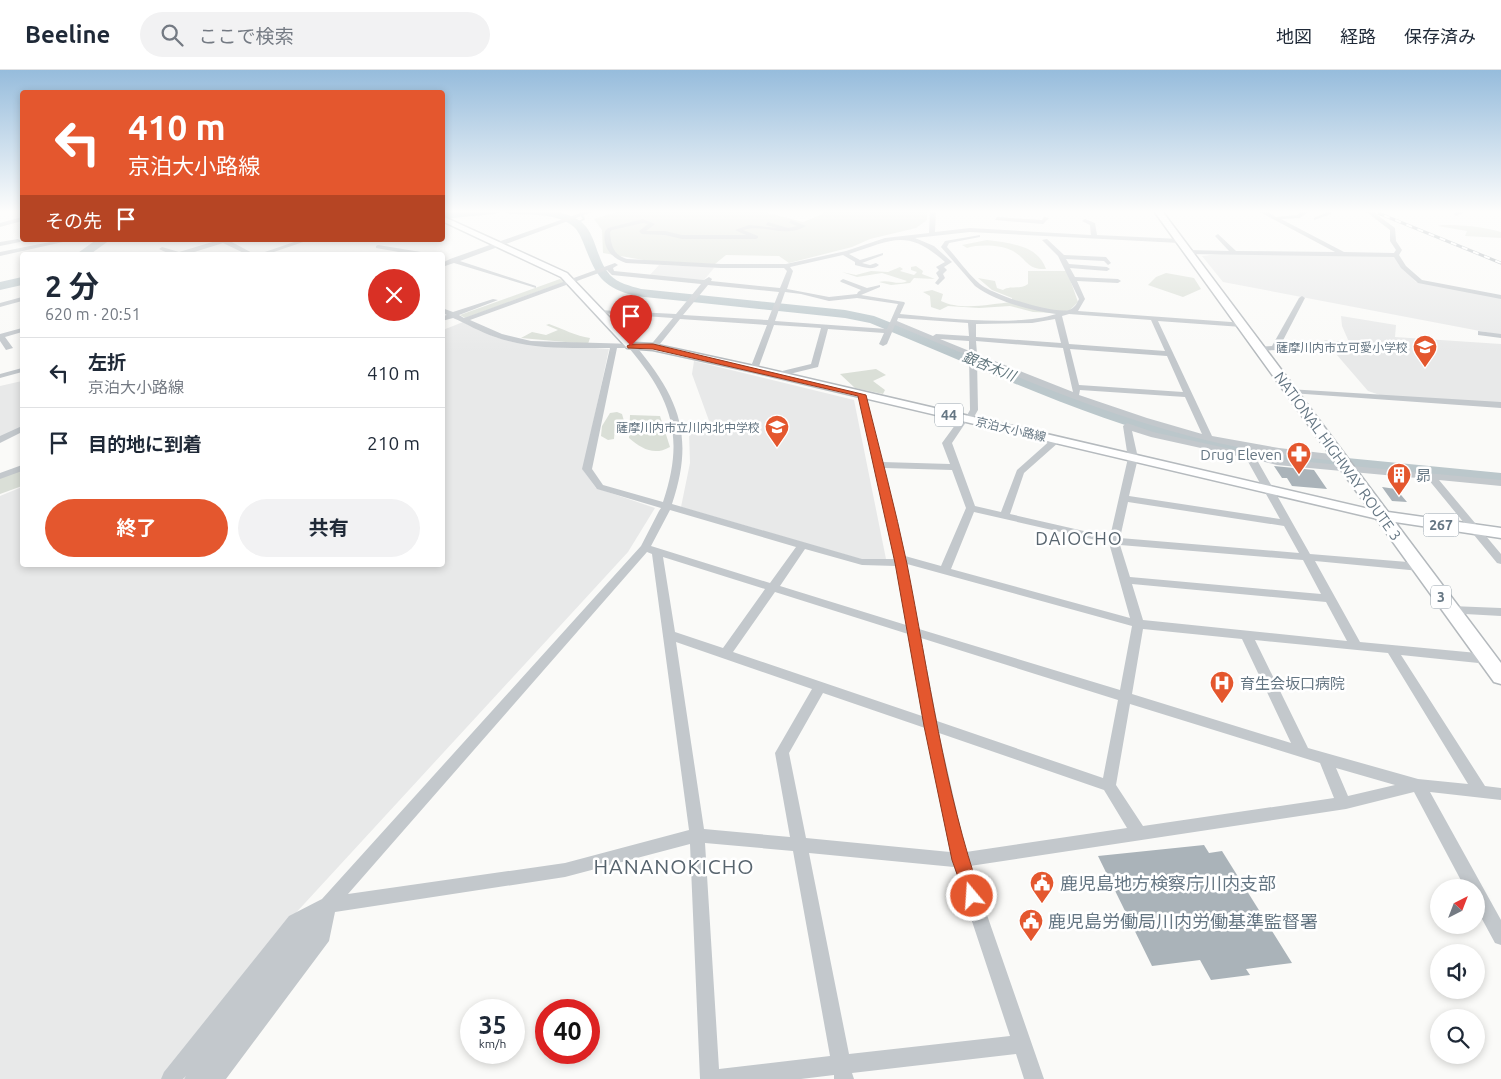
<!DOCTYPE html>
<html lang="ja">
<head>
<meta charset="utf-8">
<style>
  body { margin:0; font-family:Ubuntu,"Noto Sans JP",sans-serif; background:#f2f2f3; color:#1f2937; height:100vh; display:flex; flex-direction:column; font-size:19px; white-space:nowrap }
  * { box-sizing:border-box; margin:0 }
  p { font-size:16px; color:#747a83 }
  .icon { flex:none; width:28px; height:28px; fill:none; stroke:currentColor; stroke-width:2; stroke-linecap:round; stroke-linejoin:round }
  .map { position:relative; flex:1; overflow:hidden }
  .drawer { position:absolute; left:20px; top:182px; width:425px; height:315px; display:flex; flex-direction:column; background:#fff; border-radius:5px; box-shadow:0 2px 8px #0003 }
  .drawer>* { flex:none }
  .top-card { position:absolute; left:20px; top:20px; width:425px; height:152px; border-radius:5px; box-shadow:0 2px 8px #0003; background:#e4572e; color:#fff; overflow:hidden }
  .needle { width:32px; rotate:42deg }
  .buttons { position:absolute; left:1430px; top:809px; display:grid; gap:10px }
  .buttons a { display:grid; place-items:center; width:55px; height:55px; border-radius:50%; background:#fff; box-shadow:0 2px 8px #0003; font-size:25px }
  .speed { position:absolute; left:460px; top:929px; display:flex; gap:10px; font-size:25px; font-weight:700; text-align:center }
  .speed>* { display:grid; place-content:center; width:65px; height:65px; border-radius:50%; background:#fff; box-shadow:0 2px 8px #0003; line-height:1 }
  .speed small { font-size:12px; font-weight:400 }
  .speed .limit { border:8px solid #d22; background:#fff; color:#111 }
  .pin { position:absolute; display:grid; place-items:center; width:42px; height:42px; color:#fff; margin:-51px -21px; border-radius:50% 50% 50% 0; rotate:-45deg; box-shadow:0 0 5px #0007 }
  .pin .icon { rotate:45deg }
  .me { position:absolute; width:55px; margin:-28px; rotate:342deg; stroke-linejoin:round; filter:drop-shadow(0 0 4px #0008) }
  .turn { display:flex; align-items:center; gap:18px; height:105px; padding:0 25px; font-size:22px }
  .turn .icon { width:65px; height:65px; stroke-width:2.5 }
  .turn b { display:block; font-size:35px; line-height:42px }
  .then { display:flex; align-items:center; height:48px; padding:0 25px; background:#0003; gap:10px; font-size:19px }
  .round { display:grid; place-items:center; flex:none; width:52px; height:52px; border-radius:26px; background:#f2f2f3 }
  .head { display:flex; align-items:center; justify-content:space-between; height:85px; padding:0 25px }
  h1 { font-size:30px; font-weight:700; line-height:38px }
  .button { display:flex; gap:10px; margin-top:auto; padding:10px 25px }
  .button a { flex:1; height:58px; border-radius:30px; background:#e4572e; color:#fff; font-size:20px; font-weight:700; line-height:58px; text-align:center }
  .button a+a { background:#f2f2f3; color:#1f2937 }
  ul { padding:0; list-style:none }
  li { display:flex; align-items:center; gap:15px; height:70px; padding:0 25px; border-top:1px solid #e0e1e3 }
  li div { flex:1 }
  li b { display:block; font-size:19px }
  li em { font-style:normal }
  header { display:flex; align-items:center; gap:30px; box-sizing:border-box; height:70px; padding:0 25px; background:#fff; border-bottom:1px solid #e0e1e3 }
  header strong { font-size:24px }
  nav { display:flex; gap:28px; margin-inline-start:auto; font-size:18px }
  .search { width:350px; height:45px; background:#f2f2f3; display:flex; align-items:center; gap:12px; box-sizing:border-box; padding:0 18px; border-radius:28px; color:#747a83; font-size:19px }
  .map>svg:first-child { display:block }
  .built { fill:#e8e9e9 }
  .green { fill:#dadfd7 }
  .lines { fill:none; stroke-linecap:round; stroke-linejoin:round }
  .stream { stroke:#bbc7cb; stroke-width:2 }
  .river { fill:#bbc7cb; fill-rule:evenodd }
  .building { fill:#aab3b9 }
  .major-casing { stroke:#b5babe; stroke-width:3 }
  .highway-casing { stroke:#b4b9bd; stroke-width:3 }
  .minor { fill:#c3c8cc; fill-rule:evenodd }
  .major { fill:#fff; fill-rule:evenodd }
  .highway { fill:#fff; fill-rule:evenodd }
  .rail-casing { stroke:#a2aab0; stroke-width:3 }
  .rail { stroke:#fff; stroke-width:2; stroke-dasharray:6; stroke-linecap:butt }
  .route { fill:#e4572e; stroke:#94391e }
  .labels { text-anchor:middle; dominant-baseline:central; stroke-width:5; stroke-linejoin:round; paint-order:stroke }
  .far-poi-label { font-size:12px; fill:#657683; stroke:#fff; text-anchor:end }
  .far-street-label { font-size:12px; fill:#657683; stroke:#fff }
  .far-water-label { font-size:14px; font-style:italic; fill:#60757c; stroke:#fff }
  .shield { fill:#fff; stroke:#939fa8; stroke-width:1 }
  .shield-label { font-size:14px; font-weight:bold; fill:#657683 }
  .poi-label { font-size:15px; fill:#657683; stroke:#fff; text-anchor:start }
  .street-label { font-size:15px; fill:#657683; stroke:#fff }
  .quarter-label { font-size:18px; letter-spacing:1px; fill:#57646e; stroke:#fff }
  .near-poi-label { font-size:18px; fill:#657683; stroke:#fff; text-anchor:start }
  .near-quarter-label { font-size:21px; letter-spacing:1px; fill:#57646e; stroke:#fff }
</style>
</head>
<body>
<header>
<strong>Beeline</strong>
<div class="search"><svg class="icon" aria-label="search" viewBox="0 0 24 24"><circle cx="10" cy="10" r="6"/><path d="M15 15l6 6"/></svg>ここで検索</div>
<nav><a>地図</a><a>経路</a><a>保存済み</a></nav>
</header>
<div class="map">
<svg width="1501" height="1009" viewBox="0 0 1501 1009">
  <rect width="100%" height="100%" fill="#fafaf8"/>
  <path class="built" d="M1220,184L1390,186L1396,188L1416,212L1501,227V265L1223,212L1202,186Z
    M659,195L712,197L714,198L704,210L649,206Z
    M1341,246L1396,255L1395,267L1501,274V334L1383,326L1368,321L1324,270L1349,272L1342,256Z
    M463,252L495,267L512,272L609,279L583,400L596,418L655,438L628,482L282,858L162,1009H0V426L22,417V495H442L443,260Z
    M694,291L854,330L886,489L864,490L681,437L690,393L689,362L712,359L692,304Z
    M22,311V357L0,368V316Z"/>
  <path class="green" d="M619,141H761L803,152L823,144V141H927V150L916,158L870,169L852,177L789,193L779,186L726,185L715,194L655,192L603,183L602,160L594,149Z
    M1442,155C1462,155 1481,156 1501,162V168L1465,166L1467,161L1438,156Z
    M987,170C1009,173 1038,175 1046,199C1027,200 1027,189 1013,181C1001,175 980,174 967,178L962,175Z
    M916,196L923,201L922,204L935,209L914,208L910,213L891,215L879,212C889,209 898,216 907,211L882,203L857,207L842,202L856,205L871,201L888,202L900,197L903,199L900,201L914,205L917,202L911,200V197Z
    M1028,201H1067L1078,232L1070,240L1057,243L1033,242L1010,236L979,238L948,236L940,240L931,237L930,226L923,222L932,220L943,224L941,231C961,241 991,234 1012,232V228L992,220L978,208L995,211L997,218L1003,220C1010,215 1020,220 1028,214Z
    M1166,203L1194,208L1201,219L1183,227L1148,215L1156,207Z
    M560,209L564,212L465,248L460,245Z
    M549,254C563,259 576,266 590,268L588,274L521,268L532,262L546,265L558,260L546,255Z
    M876,299L886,305L873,311L885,320L883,324L855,318L840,304Z
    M617,342L622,344L624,351L615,356L614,369L608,370L601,366L602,356L610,343Z
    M630,345L660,346L670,377C654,386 642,379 629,368Z
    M22,399V416L0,424V407Z"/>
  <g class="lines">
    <path class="stream" d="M579,141L584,149L577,153L579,154"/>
    <path class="river" d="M459,141H500L495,144L442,149V143Z
      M505,141C528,141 556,137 577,149C597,160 595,189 610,205C618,213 630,216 641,219L845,240L874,246L1116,342L1199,366L1265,380L1501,403V415C1401,404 1290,400 1193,375C1082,347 976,296 870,253L845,248L635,226C600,216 596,205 583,172C580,165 577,158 570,154C553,143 529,145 510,144Z
      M96,170H110L89,185H75Z
      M22,207V215L0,220V212Z"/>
  </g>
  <path class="building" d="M1274,396L1314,400L1327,419L1292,416L1287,408H1282Z
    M1382,417L1396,419L1407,432L1392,431Z
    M1204,775L1209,783L1222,781L1292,893L1246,899L1250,905L1211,910L1200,890L1152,896L1098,786Z"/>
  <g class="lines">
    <defs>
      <path id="major" d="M442,146L567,203L634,273L653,274L754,296L1382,442L1389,446L1382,450L754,302L653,280L627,278L561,207L442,151Z"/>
      <path id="highway" d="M1154,141H1162L1388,442L1501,458V468L1395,452L1501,593V614L1494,612Z"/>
    </defs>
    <use href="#major" class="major-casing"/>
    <use href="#highway" class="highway-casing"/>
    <path class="minor" d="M586,141H595L460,191L536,216V218L454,193L442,197V193L450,189Z
      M930,141H936L935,162L970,158L1091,165L1090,155L1082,151L1085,149L1095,153L1097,165L1180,169L1183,171L1180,173L970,162L915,168L934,176L952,192L944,197L947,200L943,204L945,208L938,215L935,213L939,208L936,203L939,200L936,197L945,192C907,158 892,170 849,184L860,190L883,183V185L862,193L870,195L876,193L879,195C872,201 864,197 855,195V192L843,185L790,197L793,201L787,219L829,227L857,224L858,222L861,220L841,212L840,211L843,209L867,218L880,215V217L861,225L904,232L905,233L900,244C943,248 1016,257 1056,244C1029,240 997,232 975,216L941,177L945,171L980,165V167L949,173L947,177C958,189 968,204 980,214C993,225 1053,244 1069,240C1074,238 1077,234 1079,229L1058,186L1042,170L1047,169L1064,185L1106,187L1111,193L1108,195L1104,191L1066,189L1069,194L1107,197L1110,199L1107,201L1070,198L1075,207L1118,209L1121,211L1118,213L1077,211L1085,229L1078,241L1245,253V257H1242L1158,251L1212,366L1279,378L1339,385L1344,388L1339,391C1299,387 1258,382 1218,373C1135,354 1055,323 977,290L978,340L971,352H966L952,373L975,436L1001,442L1017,400L1053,368H1059V372L1024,403L1010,444L1110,467L1128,388L1123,356L1127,353L1153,362L1244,382L1248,380L1253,384L1277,389L1501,410V416L1439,410L1501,484V494L1497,493L1428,409L1277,395L1257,390L1310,484L1420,493L1426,497L1420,501L1315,491L1360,572L1488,584L1492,586L1494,589L1492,592L1488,594L1401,585L1485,716L1501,718V730L1430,722L1501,850V875L1495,873L1476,838V818H1465L1414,722L1346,739L970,796L1044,1009H1024L1016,984L852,1003L854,1009H834V1005L801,1009H700L690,774L565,807L335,842L329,871L226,1009H184L186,1006L183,1009H161L164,1002L289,846L322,829L641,476L659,441L661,438L597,419L582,399L610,278C572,278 531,280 495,267C480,262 467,254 453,248L442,251V246L447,245L442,243V238L453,242L493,229L498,230L459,245L464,248L615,193L618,195L613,198L614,201L704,210L709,207L712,209L711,211L780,218L787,201L784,198H721L626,193C611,188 602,177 605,161L608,158L643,149L655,154L646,161H665L682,165H746L735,160L749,155L777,158L766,155L768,152L788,158L797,156L789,153L791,150L806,156C784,169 764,153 743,160L758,166V168L756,169H682L665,165L642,164L639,161L648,154L643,153L612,160L610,162C611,175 613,185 627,189L721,194H786L846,181L885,168L929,163ZM607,200L612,205L701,214L676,244L598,240L596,241L600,243L673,248L649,277L653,279H656L680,249L767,255L750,299L754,301L758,299L774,255L821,258L811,294L774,303V307H777L818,297L828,259L884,263L879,274L883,276L887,274L895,255L969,286L970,340L966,347H961L942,373L950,394L882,392L866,325L862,322L858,325L894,489H862L672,434C695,366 679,327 634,274L531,271L502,264L470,250ZM708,215L779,222L768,250L683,245ZM785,222L801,224L829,231L857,228L898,234L887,259L775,251ZM1069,244L1151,250L1165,281L1069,274L1062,246ZM898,248L968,253L969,266L936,264L933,266L897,251ZM1055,249L1061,273L976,267V254L1032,253ZM940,269L969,271V281L967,280ZM976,271L1063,278L1073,322L977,284ZM617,278H629C672,329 685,367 663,432L603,415L592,399ZM1070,279L1167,286L1183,322L1079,315ZM1080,320L1185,327L1202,364L1147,348L1079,325ZM1132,361L1151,367L1246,388L1280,449L1129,426L1138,388ZM884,398L952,400L966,438L941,496L905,486ZM1128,432L1284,456L1299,483L1120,468ZM670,440L796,477L770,513L651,476ZM974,442L1109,473L1130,548L951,499ZM1120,475L1303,490L1321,524L1130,507ZM805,479L862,495L896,496L906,555L780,516ZM647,482L652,484L689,760L565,793L348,824ZM663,487L765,519L723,578L675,562ZM907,494L1132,556L1120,620L919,559ZM1132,514L1326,532L1347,571L1143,550ZM775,522L908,564L922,646L733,582ZM1143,559L1242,569L1291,673L1132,624ZM921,568L1118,630L1103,708L937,651ZM1255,570L1388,583L1468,714L1418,709L1308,678ZM676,572L812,619L775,683L790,767L704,759ZM823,623L925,658L950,782L806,768L789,683ZM1130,634L1320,693L1334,728L1143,756L1116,715ZM939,663L1104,720L1127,758L966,782ZM1336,698L1395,715L1348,726ZM705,773L793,781L830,986L719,999ZM809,783L954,797L1010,966L849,984Z
      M1258,141H1266L1276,147L1297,145L1302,141H1309L1300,148L1281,149L1344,182L1394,183L1396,180L1390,171V160L1365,141H1372L1395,158L1396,171L1402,180L1399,185L1406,196L1422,210L1501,225V229L1418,213L1401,198L1394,187L1188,184L1185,182L1188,180L1229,181L1215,166L1218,164L1236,181L1335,182Z
      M1324,141H1330L1331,144L1314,150V148L1325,143Z
      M1459,141H1468L1456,146L1453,144Z
      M22,147V151L0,157V153Z
      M997,147L1042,150L1044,147L1049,148L1043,154L995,150Z
      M18,169L21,171L20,172L0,176V172Z
      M60,170H72L0,186V182Z
      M219,170H228L256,185L300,170H309L265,185H248L223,173C202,179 179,191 159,179L162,177L179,182Z
      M378,175L427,183L430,185H416L376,178V176Z
      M1302,226L1305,228L1278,280L1256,281V277L1272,276L1299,228Z
      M22,227V231L0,237V233Z
      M22,258V262L5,267L13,278L6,280L0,271V264Z
      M1478,261L1501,264V268L1478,265Z
      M22,298V302L0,308V304Z
      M1288,319L1501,332V338L1291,323L1287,321Z
      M22,356V362L0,373V366Z
      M22,395V401L0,409V403Z
      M1451,536L1501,538V546L1447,543L1445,540L1447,537Z"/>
    <use href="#major" class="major"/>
    <use href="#highway" class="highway"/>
    <defs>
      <path id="rail" d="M1373,141L1501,193"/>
    </defs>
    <use href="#rail" class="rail-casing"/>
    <use href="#rail" class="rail"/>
  </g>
  <linearGradient id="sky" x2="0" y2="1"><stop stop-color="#96bcdc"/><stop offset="0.5" stop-color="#fdfdfc"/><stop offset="1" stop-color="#fdfdfc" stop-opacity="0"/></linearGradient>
  <rect width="1501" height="283" fill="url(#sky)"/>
  <path class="route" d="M631,274H653L866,325C880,381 895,437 907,494C929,605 944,719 981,826L978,832L972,834L967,832L952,790L924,656L895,493L858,326L653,279L628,278L627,276Z"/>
  <defs>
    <symbol id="school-pin" viewBox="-11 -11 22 30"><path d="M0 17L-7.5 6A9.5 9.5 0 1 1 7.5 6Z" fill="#e4572e" stroke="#fff"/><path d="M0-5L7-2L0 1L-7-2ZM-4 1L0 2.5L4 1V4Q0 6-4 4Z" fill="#fff"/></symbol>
    <symbol id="pharmacy-pin" viewBox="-11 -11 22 30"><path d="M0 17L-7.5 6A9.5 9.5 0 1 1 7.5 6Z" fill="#e4572e" stroke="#fff"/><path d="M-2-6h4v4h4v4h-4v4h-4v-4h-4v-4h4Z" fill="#fff"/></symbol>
    <symbol id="building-pin" viewBox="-11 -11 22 30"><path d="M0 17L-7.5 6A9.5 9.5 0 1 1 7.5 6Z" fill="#e4572e" stroke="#fff"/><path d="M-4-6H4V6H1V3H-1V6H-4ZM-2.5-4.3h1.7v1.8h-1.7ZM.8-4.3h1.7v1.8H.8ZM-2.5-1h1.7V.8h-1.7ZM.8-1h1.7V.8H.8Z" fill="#fff"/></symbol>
    <symbol id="hospital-pin" viewBox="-11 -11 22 30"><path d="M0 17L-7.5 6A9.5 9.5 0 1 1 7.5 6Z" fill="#e4572e" stroke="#fff"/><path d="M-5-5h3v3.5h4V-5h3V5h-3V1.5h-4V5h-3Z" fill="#fff"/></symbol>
    <symbol id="civic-pin" viewBox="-11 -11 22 30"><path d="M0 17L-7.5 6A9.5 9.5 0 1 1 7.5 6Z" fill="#e4572e" stroke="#fff"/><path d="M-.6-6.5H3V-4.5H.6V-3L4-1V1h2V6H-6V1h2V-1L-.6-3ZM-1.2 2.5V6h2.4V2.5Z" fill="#fff"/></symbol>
  </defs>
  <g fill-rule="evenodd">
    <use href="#school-pin" x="1411" y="263" width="28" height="38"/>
    <use href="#school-pin" x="763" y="343" width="28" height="38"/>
    <use href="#pharmacy-pin" x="1285" y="370" width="28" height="38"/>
    <use href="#building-pin" x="1385" y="391" width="28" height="38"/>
    <use href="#hospital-pin" x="1208" y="599" width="28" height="38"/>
    <use href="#civic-pin" x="1028" y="799" width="28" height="38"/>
    <use href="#civic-pin" x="1017" y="837" width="28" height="38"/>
  </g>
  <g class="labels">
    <g class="far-poi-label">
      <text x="1408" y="277">薩摩川内市立可愛小学校</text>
      <text x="760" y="357">薩摩川内市立川内北中学校</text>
    </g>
    <g class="far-street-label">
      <text transform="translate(1011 359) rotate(13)">京泊大小路線</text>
    </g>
    <g class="far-water-label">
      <text transform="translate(989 296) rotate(22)">銀杏木川</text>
    </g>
    <g class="shield">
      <rect x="935" y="333.5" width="28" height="23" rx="4"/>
      <rect x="1423.5" y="443.5" width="35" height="23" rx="4"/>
      <rect x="1431" y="515.5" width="20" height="23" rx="4"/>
    </g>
    <g class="shield-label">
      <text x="949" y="345">44</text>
      <text x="1441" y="455">267</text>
      <text x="1441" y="527">3</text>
    </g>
    <g class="poi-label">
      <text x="1282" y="384" text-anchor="end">Drug Eleven</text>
      <text x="1416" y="405">昴</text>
      <text x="1240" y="613">育生会坂口病院</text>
    </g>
    <g class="street-label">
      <text transform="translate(1338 386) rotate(54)">NATIONAL HIGHWAY ROUTE 3</text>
    </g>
    <g class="quarter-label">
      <text x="1079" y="468">DAIOCHO</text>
    </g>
    <g class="near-poi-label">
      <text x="1060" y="813">鹿児島地方検察庁川内支部</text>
      <text x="1048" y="851">鹿児島労働局川内労働基準監督署</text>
    </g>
    <g class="near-quarter-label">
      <text x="674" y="796">HANANOKICHO</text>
    </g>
  </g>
</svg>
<div class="buttons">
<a><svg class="needle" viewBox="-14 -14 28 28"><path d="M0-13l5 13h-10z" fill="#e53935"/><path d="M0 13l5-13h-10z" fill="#747a83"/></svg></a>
<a><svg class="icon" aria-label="sound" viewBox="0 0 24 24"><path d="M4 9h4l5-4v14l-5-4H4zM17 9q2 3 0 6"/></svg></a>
<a><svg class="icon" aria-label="search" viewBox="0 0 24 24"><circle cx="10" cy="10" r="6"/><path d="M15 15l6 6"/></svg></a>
</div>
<div class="speed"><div>35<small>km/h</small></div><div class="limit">40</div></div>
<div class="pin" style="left:631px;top:276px;background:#d93025"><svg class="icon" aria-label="arrive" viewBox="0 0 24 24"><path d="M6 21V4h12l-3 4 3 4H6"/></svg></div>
<svg class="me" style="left:972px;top:826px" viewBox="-20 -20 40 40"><circle r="17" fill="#e4572e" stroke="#fff" stroke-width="3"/><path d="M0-11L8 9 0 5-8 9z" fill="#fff"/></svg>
<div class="top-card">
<div class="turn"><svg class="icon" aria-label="left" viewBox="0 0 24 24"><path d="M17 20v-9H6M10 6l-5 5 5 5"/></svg><div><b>410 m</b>京泊大小路線</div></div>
<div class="then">その先<svg class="icon" aria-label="arrive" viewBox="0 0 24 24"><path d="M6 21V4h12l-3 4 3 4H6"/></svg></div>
</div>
<section class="drawer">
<div class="head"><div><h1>2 分</h1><p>620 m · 20:51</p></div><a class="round" style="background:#d93025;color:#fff"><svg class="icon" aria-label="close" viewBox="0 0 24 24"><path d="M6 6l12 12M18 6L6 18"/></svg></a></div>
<ul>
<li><svg class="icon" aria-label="left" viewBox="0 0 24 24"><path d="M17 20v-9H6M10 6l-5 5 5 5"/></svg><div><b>左折</b><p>京泊大小路線</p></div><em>410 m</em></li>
<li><svg class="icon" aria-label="arrive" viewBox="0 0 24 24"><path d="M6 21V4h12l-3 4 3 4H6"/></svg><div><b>目的地に到着</b></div><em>210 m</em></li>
</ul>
<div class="button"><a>終了</a><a>共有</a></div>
</section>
</div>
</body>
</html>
